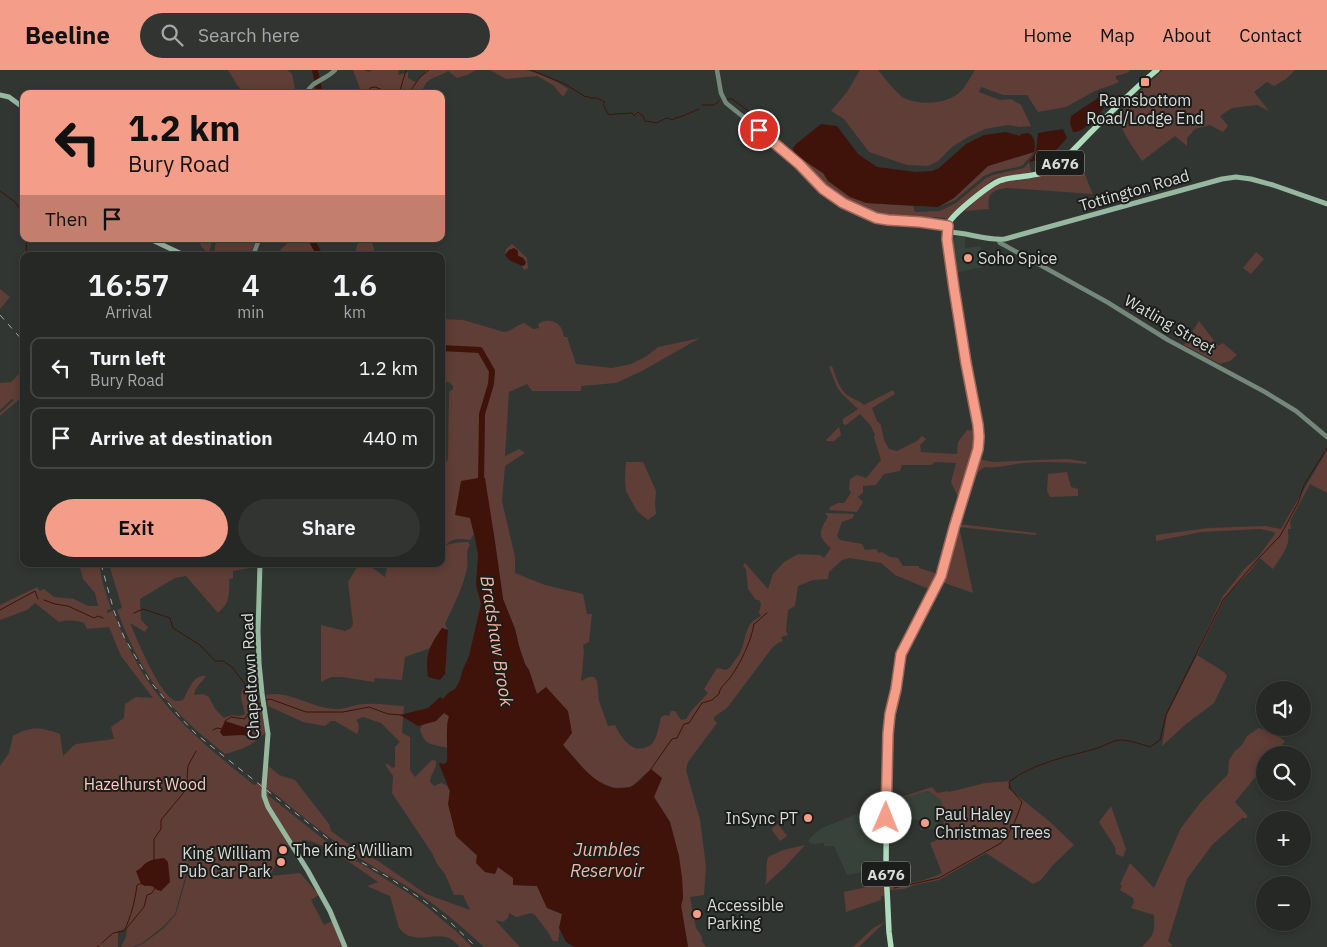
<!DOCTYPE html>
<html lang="en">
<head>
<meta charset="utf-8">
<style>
  body { margin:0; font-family:"IBM Plex Sans",sans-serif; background:#323432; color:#f1f3f6; height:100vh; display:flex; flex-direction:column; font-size:19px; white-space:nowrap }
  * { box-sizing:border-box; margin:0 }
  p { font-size:16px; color:#a4a6a7 }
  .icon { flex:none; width:28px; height:28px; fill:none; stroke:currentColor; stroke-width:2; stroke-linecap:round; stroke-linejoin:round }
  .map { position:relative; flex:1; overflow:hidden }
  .side { position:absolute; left:20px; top:182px; width:425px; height:315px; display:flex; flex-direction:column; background:#262826; border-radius:10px; box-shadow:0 2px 8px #0003,0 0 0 1px #424443 }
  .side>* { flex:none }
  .guide { position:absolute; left:20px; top:20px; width:425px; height:152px; border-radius:10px; box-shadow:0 2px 8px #0003,0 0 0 1px #424443; background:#f49e89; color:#111; overflow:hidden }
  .controls { position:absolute; left:1256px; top:611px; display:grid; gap:10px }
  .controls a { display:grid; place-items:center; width:55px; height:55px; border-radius:50%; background:#262826; box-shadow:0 2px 8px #0003,0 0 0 1px #424443; font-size:25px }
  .pin { position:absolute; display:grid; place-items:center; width:42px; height:42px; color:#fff; margin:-21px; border:2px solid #fff; border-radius:50%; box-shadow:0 1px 5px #0007 }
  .me { position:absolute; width:55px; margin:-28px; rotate:1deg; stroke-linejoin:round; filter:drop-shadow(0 0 4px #0008) }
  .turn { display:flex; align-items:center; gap:18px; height:105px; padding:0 25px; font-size:22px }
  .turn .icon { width:65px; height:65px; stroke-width:2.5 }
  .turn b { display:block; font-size:35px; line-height:42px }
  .then { display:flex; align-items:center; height:48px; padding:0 25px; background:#0003; gap:10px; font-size:19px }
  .eta { display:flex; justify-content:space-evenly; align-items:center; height:85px; text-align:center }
  .eta b { font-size:30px; font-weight:600; line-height:35px }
  .action { display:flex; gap:10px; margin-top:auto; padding:10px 25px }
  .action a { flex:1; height:58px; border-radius:30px; background:#f49e89; color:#111; font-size:20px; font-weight:600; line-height:58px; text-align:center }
  .action a+a { background:#323432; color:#f1f3f6 }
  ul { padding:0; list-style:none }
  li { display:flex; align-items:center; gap:15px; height:62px; margin:0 10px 8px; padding:0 15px; border:2px solid #424443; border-radius:10px }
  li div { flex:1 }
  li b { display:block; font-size:19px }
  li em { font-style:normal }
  header { display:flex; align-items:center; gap:30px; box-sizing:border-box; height:70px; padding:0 25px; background:#f49e89; color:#111 }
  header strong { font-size:24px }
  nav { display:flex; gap:28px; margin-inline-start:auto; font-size:18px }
  .search { width:350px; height:45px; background:#323432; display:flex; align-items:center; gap:12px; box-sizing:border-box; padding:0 18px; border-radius:28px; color:#a4a6a7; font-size:19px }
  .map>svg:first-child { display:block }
  .built { fill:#37423a }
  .green { fill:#5e3e36 }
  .water { fill:#3f1309 }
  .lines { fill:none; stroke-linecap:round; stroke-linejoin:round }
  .stream { stroke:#3f1309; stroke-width:1 }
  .river { stroke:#3f1309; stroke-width:6 }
  .tertiary { stroke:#73887a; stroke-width:4.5 }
  .secondary { stroke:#96b7a0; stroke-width:5 }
  .primary { stroke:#b0dcbe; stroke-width:5.5 }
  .rail { stroke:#a8aaa8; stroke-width:1; stroke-dasharray:6 6; stroke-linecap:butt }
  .route-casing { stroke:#9f6759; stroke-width:12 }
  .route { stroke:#f49e89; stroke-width:9 }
  .poi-dot { fill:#f49e89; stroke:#1b1d1b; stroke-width:2 }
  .labels { text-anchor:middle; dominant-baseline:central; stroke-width:4; stroke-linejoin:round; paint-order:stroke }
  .shield { fill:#1b1d1b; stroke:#a0a2a0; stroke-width:1 }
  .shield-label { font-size:15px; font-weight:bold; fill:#d9dbd9 }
  .poi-label { font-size:16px; fill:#d9dbd9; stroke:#1b1d1b; text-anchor:start }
  .street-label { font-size:16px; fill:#d9dbd9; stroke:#1b1d1b }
  .park-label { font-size:16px; fill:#ffcbbf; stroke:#1b1d1b }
  .water-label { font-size:18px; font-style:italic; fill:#f7b5a5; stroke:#1b1d1b }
</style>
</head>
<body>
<header>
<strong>Beeline</strong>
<div class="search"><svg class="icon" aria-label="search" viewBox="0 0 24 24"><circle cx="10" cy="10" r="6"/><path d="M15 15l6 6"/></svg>Search here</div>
<nav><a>Home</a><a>Map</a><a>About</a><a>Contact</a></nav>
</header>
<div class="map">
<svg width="1327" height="877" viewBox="0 0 1327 877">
  <rect width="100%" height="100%" fill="#323633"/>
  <path class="built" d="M958,166L965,167V178L981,176L983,197L955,203L951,173L953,169Z
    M928,721L941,730L942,740L937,741V759L920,760L919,750L910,749L889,750V734L896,730Z
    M883,733L884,790L862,791L863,802L847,805L834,776H824V773L811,774L808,771L812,766L822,758Z"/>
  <path class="green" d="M228,0H287L292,4L296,24H245L237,15Z
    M353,0H364L369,2L372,0H399L398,5L408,2V8L415,12L427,0H476L467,5L457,8L448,1C436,9 425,6 422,24H362Z
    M490,0C501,0 514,0 525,0C537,2 559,12 568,19L563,27L553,15L537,6L506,9Z
    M860,0H878C883,6 898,25 904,28C921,36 950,34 962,20C967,14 971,6 975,0H1130L1127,3L1116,6V9L1119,11L1117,13L1095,21L1066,37L1038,42L1027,25H1003L981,17L979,22L1000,30L1011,29L1021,35L1031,56L1019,57L1008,55L985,59L968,67L952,77L938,91L928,96L907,95L869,82L844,49L831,41L847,22Z
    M1163,0H1295L1286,9L1274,16L1267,12L1254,22L1269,41L1257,35L1232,38L1220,46L1228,56L1223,62L1210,55L1195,59L1187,68V76L1175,66L1142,91C1133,77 1123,64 1118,48L1126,34Z
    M1076,81C1083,95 1086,110 1093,124L1008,118C994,119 986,123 989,139L965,141L986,121L1002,112L1034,108L1044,105Z
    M1034,82L1023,95L1018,97L993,102L984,106L955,130L938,137L954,128L988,96Z
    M791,83L794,84L824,103L828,111L866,133L913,136L915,142L940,141L956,133L986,108L993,105L1024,98L1029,92L1031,102L996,108L991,111L946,151L945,148L933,147L932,152L889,150L876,146L844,132L825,118L816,107L791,84Z
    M200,169H212L209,184L201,176Z
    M216,169H256L250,186L240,185L238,186H214Z
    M292,169H309L318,186H287L280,180Z
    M361,169H371L374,179L372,186H355L357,175Z
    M512,174L527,188L528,198L524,200L522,196L525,195L523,188L509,180L505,185L506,179Z
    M1256,182L1264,189L1251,204L1243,198Z
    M0,219L10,227L0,239Z
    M441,249L463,250L504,262C512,261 517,255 524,253L533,259L539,258L538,254C550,246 563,253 564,267H567L576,294L612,298L631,294L647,286L658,277L700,268L642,301L616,313L581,316V321H532L527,314L509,322L505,386L519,379L525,383L505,396L502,431L515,487V503L545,515L583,524L587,544H592L589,572L583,575L584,582L581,611L589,607H594L597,611L599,631L608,656L615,655C620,665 630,682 644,678C649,676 652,675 654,671C658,664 659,655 661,647L665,645L669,646L671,641H675L681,650L686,649L692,640L708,623L704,619L717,598L726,600C732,597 732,593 736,589C745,578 743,568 749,556C751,552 757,548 761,546L759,543L761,534L759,530H756L748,519L746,499L743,496L745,493L768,519L773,504L784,492L798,484L820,485L824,488L831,478C817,467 819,461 828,447L825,443L854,444L853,448L842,452L837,466L840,470L862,474L865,480L876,479L879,483L882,482L890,487L898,488L903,496H919V498L938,504L931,520L895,505L881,493L849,488L842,490L829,502L828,509L813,510L798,516L795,536L788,540L786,561L788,565L781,567L783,571L778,573L772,578L727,638L714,647V650L717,653L688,692L686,700L700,750L706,796L704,825L690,827L696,858L703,869L701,870L706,877H688L681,835L683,828L682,808L670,752L654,727L651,699L631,717L613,718L592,708L563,675L537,625L529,600L525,594L519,576L515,559L503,529L495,472L484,408L470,448L474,464L470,470C461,469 453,467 446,475C454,473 460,472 468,472L470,475C464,483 469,490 467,498C463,518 453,536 445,554L448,560L442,558L434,570L430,578L405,587L402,610L375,608L374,612L342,607H331L321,612V555L345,561L351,558L353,554L348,512L359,494C369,494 377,501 385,507L388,494H441V403L448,389L449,322L453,319V316L449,312H441Z
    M1199,251L1218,276L1223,273L1237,285L1230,291L1220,294L1184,275Z
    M832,296C835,304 839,319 847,325C852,329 859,330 864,335L893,320L895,324L872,338L877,351L881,355L884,370L889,379L897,381L917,371L922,366L926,369L920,375L921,382L957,384L958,372L967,360L976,361V378L961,426L957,425L951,412L956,393L935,392L931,395H902L900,401L884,404L876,415L863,416V422L858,427L863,432L857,442L829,440L830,437L838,433H844L851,423L849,419L850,409L857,405L866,408L881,390L874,367L875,365L871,356L860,344L846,355L843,354V349L858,339L842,324L837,317L829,297Z
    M24,299V325L0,346V343L14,330L12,329L0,340V313L11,312Z
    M839,357L841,365L834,371H826V370Z
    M1327,381V423L1310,414L1290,451L1291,459H1288C1288,463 1289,467 1288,472C1286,481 1278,491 1273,499L1260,488L1250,501L1230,522L1225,528L1197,585L1224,602L1227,606L1214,633L1186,654L1162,676L1167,644L1197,585L1196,584L1223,526L1245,498L1258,487L1275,464L1274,462L1260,459L1201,462L1156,471V465L1208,458L1265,456L1281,459C1296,433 1311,407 1327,381Z
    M979,389L993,392L1034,390L1069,389L1087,392L1086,394C1066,392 1045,391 1024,393C1013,394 994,399 985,397C972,404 979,411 970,418Z
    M626,392H643L656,421L655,434L656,444L648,450L637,441L626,421L625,409Z
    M1067,402L1071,417L1078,419V426L1050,427L1047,421L1048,404Z
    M959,454L1036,463V465L958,457Z
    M957,460L960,461L973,523L942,512Z
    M79,494H99L103,514L111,539L107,540V543L113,541C122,564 132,586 145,607C174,651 214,683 254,715L261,713L264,692L279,705L295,710L329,754L331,761L353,777L378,791L426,824L470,840L463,825H454L445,804L437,794L432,783L392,723L393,706L386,696V694H388L392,698L395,697V677L400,672L381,653L363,647L356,650C360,654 359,660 357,664L335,651H331L325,656L303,652L268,636L266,625C289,620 311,638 334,639C344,640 355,634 365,634C378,633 391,636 404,636L402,663L410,667V700L415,707L432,690L436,691C437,699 430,704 430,712L434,716L441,713L446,715L450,721L449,725L456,766L477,786L498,797L513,808V815L537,816L547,838L562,844L558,871H553L548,862L535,845L531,843L516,847L509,843L508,848L503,852L495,850L520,877H484C460,855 436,834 408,817C388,805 368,794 349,781C321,762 296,741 270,720L268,725L328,773L411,825L427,837L457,862L472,877H460C457,874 454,871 451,869C435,860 414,877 399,858L390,826L367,816L378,812C360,800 324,771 303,770L299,776L289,777L280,773L277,782L276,794L270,806L300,803L319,825L311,830L324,855L332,851L342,877H135L144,873L164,858L176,844L189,798V787L188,797L175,844L164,856L142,873L133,877H121L126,867L127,859L118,861V877H0V696L9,683L13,666C32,656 40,657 60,664L63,686C68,682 71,677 76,674L114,669L111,657L124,648L125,634L136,627L153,628L121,586L109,557L87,559L84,553C75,550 69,550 59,552L35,533L27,540L0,550V535L37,517L40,521L44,519L54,527L74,529L88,536H98L95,523L83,509Z
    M109,494H256V497L233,501V508L229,509C230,515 229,529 226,534C224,537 221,540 218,543L186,506L175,508L140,529L141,550L148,557L145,562L130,553C137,570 158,620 172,629C176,632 179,631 183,630C188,621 194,603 206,606C202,613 195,616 194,625L203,624L209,627L215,639L224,648C233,643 238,648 245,644C240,623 237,623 253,607L251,592L256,593L258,621L266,662C253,675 243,679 225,684C207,669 188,655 173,637C147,610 130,575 117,540L122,538Z
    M444,643L449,647L447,653L448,678C433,674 424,676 420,659L423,654L436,651Z
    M1259,658L1276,665L1285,671L1273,685H1265V695L1235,732L1247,745V748H1242L1212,775L1187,809L1168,871L1173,876L1166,877H1142C1154,864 1155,863 1154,845L1131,838L1134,832L1133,828L1120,820L1122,816L1120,814L1130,793L1154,818L1181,758L1201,732L1228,704L1229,690L1235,681L1242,675L1247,666Z
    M1010,711L1008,718L1049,751L1074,775L1052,796L1041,810L1033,814L986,783L939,810L914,815L904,819L890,820V816C906,815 928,810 942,803L930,773L937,770V767L945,764L941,730L928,721L896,730L889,734V731L932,717L937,723L948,721L949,722L985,713Z
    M1111,736L1126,779L1123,787L1116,784L1115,777L1099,752Z
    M778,754L787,766L780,771L771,759Z
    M805,775L785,797L765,815C768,806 765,796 768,787L783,780Z
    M884,813L885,825L881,827V830L846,842L844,822Z
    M886,851L859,877H853L872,859Z"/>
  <path class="water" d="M1104,27L1106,34C1101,43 1084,63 1073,62L1070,53L1071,46L1098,28Z
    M821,54L837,56L858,84L877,97L916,102L932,101L939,98L966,74L984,65L1006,62L1020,66L1021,64L1028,63C1035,66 1036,75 1034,82L988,96L954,128L938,137L866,133L850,127L828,111L823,103L794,84L793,78L796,74Z
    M1063,59L1067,68C1054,83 1049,88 1029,92C1039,80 1036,78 1038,63Z
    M514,178L518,181V186L523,188L526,192L525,195L522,196L509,190L505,185L509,180Z
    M478,408H485L495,472L503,529L515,559L519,576L525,594L529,600L537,624L546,617L568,641L572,663L563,675C580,694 600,725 630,717C637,715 645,704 651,699L662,708L654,727L670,752L679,786L682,808L683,828L681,836L688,877H574L566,872L559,858L562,844L547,838L537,816L513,815V808L498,797L495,804L485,802L476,793L477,785L456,766L448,734L450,721L439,694V693L444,694L447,692C448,677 445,660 449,646L444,643L436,651L418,656L400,645L428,638L440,627L443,629L448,623L455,619L460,610L463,599L469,586L481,534L476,515L478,485L475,468L470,448L455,445L461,411Z
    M442,558L448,560L445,604L440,610L428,607C425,584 429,577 442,558Z
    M225,651L250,659L253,666L250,667L242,665L223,666L220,662Z
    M164,788L168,792L170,812L161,821L157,820C154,816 150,815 145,816L141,814L136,801C141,799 142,796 146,793C151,789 158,789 164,788Z"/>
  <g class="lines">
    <path class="stream" d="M531,0L565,14L586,27L587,26L590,28H597L605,32L603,34L608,44L611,45L614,44L632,43L634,46L638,42L643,46L645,51L657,53L666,48L674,50L675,48C683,47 691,42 699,39
      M400,23L411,20L420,7L429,0
      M367,24L370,18L375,17L393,24
      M399,24L406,0
      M727,29H732L769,56L782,74L787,76
      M702,35H714L719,31
      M0,121L15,132L24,145
      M29,186L27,183L26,173L30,169
      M44,530L55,534L68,536L94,548L98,546L103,548
      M0,540L35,521L38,529
      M134,543L143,539L170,548L173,558L200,575L215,591H223L232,597L260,634
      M266,630L270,629L306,642H343L369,637L388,644L401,645
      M225,651L231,647L245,649L250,640L261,633
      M213,660L217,658L222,659
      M651,699L672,669L677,668L684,654L689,653L702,633L712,630L719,624C720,617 725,614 730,608C740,594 751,572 754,554C759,551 762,546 767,543
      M154,791V769L161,759V750L189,716L187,707L188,696L196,681
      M894,818L939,808L1001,773C1012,761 1017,747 1022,732L1010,718L1009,712C1032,693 1070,686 1098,678C1104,676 1114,670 1120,670C1129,670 1141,674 1150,677L1160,670L1166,645L1223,530L1259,488L1280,466L1298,433L1304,415L1327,378
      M126,859L144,837L147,825L152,823L155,818
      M102,873L113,863L124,861C131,847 135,831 137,815L142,813
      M97,877L99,876"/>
    <path class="river" d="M315,0L320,24
      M311,169L320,186
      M441,278L480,280L492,301L491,314L482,344L481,415"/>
    <path class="tertiary" d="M717,0L721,23L726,33L788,83L810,104L823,119L843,133L876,148L888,151L920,152L948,156
      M306,24C311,11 326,10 335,0
      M998,169L1000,173L1004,175L1107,232L1168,270L1265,322L1296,341L1327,367
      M253,186L259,169"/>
    <path class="secondary" d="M0,25L9,27L24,38
      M947,162C967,162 986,171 1005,169L1222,109L1236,107L1251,109L1273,115L1327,134
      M150,169L186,186
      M260,494L258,561L259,593L262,623L268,664L264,717
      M264,720V726L268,737L308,801L330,841L345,877"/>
    <path class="primary" d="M891,877L889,862L886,799L887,664L890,644L896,619L901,584L941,506L954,458L978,379L979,367L978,355L962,269L948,176C947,169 946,160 949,153C952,145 992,112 1002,110C1023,104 1041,109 1060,93C1071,83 1082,71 1092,61C1113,40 1134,19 1157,0"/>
    <path class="rail" d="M0,245L24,272
      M101,494L114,541L124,567L149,610L179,646L195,663L226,688L350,786L388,807L423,830L448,850L476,877"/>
  </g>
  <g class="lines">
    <defs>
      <path id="route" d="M759,60L799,94L823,119L843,133L876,148L888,150L920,152L948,156L947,169L954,218L966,293L978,355L979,367L978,379L954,458L941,506L901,584L896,619L890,644L888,664L886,748"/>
    </defs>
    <use href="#route" class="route-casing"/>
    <use href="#route" class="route"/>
  </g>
  <g class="poi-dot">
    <rect x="1140" y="7" width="10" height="10" rx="2.5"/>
    <circle cx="968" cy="188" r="5"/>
    <circle cx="808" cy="748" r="5"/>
    <circle cx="925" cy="753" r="5"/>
    <circle cx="283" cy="780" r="5"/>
    <circle cx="281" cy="792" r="5"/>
    <circle cx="697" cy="844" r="5"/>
  </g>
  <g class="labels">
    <g class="shield">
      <rect x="1036" y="80.5" width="48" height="25" rx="4"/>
      <rect x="862" y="791.5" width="48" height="25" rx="4"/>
    </g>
    <g class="shield-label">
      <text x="1060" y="93">A676</text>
      <text x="886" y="804">A676</text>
    </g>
    <g class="poi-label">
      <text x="1145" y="30" text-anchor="middle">Ramsbottom<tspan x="1145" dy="18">Road/Lodge End</tspan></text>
      <text x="978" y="188">Soho Spice</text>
      <text x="935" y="744">Paul Haley<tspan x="935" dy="18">Christmas Trees</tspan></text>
      <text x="798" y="748" text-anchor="end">InSync PT</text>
      <text x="293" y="780">The King William</text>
      <text x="271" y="783" text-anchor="end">King William<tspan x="271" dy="18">Pub Car Park</tspan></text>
      <text x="707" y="835">Accessible<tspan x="707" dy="18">Parking</tspan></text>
    </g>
    <g class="street-label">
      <text transform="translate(1134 120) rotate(-16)">Tottington Road</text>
      <text transform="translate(1170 254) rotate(30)">Watling Street</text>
      <text transform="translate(250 606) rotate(-93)">Chapeltown Road</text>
    </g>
    <g class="park-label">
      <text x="145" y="714">Hazelhurst Wood</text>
    </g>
    <g class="water-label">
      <text transform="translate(497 571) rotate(81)">Bradshaw Brook</text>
      <text x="607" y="779">Jumbles<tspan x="607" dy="21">Reservoir</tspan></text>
    </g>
  </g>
</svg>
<div class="controls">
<a><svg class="icon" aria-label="sound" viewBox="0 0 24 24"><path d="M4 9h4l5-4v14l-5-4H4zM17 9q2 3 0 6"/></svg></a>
<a><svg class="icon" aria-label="search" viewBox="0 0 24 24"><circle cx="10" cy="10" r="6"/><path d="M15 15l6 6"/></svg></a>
<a>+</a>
<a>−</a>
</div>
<div class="pin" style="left:759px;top:60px;background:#d93025"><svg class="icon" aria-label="arrive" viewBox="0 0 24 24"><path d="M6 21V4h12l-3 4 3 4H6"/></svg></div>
<svg class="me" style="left:886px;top:748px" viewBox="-20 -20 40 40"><circle r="19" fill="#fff"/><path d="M0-13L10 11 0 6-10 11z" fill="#f49e89"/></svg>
<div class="guide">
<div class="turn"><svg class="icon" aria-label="left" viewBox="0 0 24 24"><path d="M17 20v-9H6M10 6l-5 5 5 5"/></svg><div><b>1.2 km</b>Bury Road</div></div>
<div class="then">Then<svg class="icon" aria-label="arrive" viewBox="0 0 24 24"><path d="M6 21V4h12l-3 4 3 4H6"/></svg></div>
</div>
<section class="side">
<div class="eta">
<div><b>16:57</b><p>Arrival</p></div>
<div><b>4</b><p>min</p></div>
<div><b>1.6</b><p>km</p></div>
</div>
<ul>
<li><svg class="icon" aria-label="left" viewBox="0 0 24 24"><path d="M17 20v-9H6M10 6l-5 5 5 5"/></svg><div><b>Turn left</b><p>Bury Road</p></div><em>1.2 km</em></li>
<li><svg class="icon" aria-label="arrive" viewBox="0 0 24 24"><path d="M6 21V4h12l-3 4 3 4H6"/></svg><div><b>Arrive at destination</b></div><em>440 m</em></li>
</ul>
<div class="action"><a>Exit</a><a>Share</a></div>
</section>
</div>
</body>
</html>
